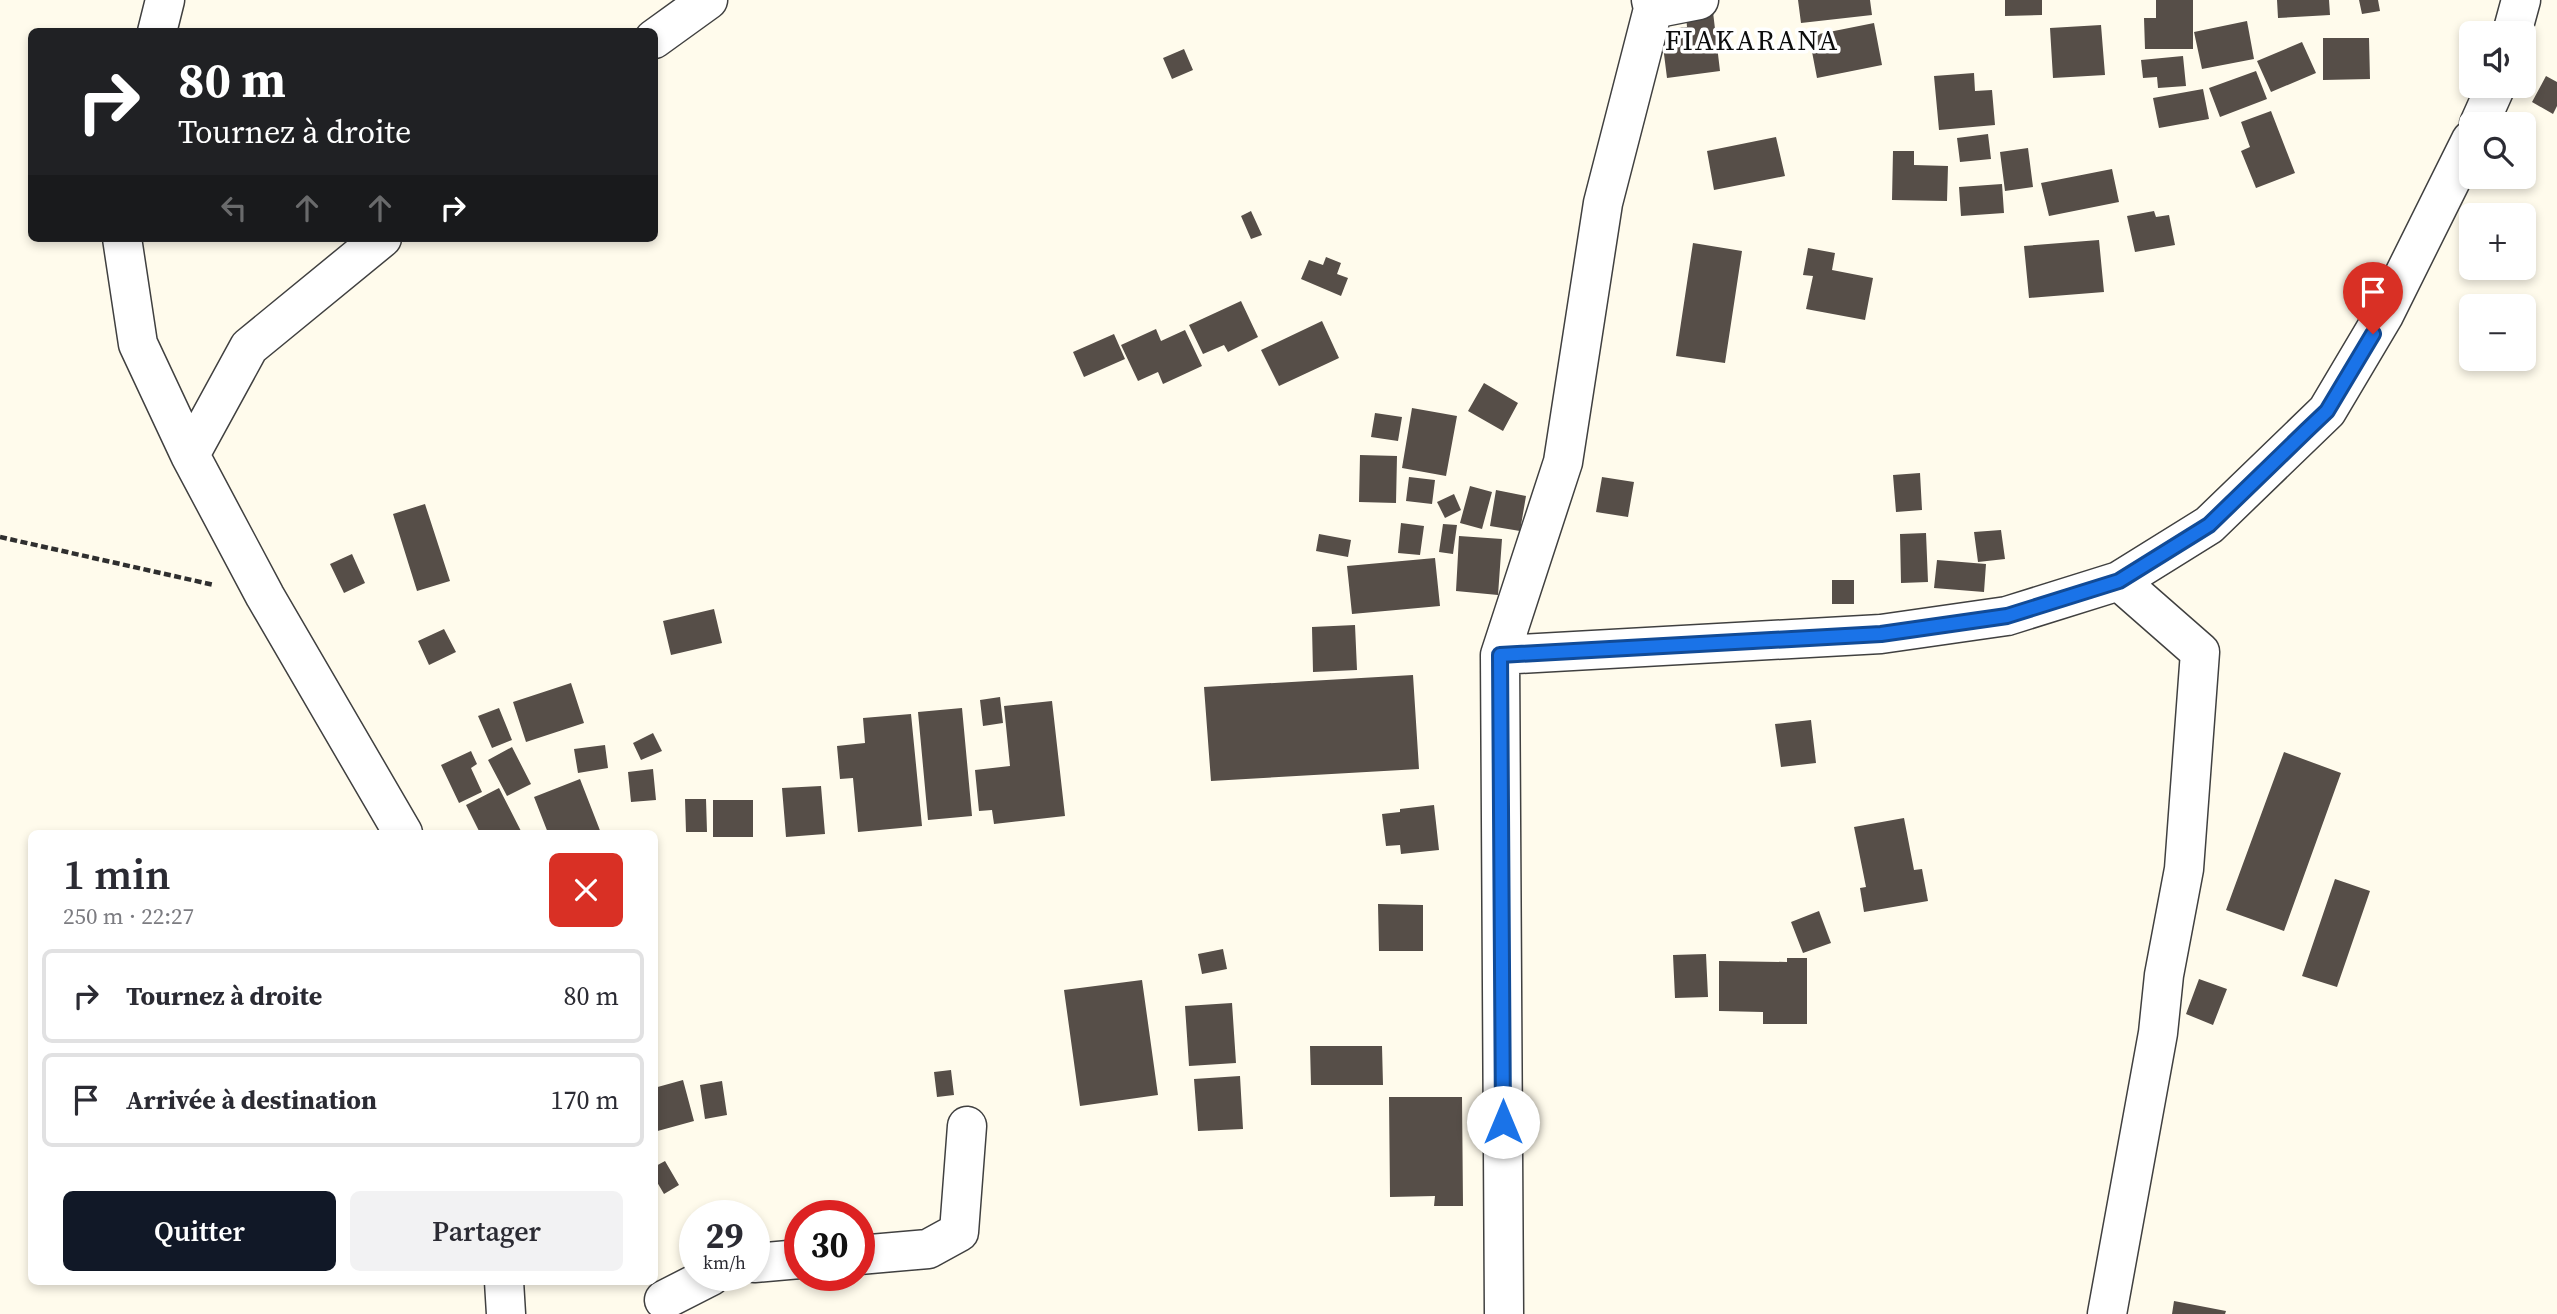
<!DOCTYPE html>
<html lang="fr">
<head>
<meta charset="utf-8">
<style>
  body { margin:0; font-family:"Source Serif 4",serif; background:#f2f2f3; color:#2b2b33; height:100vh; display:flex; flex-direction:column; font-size:26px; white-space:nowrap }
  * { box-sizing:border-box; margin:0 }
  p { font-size:23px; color:#7c7c81 }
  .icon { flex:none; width:38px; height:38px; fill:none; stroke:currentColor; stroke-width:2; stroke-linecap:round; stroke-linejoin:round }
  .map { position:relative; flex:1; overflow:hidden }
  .panel { position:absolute; left:28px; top:830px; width:630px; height:455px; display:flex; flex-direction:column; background:#fff; border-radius:10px; box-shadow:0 4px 10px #0003 }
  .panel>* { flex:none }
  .hud { position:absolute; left:28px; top:28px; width:630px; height:214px; border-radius:10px; box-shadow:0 4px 10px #0003; background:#202124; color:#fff; overflow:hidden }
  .tools { position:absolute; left:2459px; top:21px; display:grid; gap:14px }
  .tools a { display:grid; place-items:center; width:77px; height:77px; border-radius:10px; background:#fff; box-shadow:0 4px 10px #0003; font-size:35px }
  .speed { position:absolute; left:679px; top:1200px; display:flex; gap:14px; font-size:35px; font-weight:700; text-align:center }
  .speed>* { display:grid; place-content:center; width:91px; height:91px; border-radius:50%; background:#fff; box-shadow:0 4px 10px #0003; line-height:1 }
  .speed small { font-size:18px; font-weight:400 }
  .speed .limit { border:10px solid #d22; background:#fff; color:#111 }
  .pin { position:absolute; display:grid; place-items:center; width:60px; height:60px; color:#fff; margin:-72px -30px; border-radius:50% 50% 50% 0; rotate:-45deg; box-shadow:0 0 7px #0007 }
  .pin .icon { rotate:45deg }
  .me { position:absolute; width:77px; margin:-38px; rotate:0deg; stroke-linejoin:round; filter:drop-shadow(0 0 5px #0008) }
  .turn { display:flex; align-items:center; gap:24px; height:147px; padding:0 35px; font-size:32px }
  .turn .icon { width:91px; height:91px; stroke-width:2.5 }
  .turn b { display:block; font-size:49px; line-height:60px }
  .lanes { display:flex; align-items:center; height:66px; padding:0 35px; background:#0003; justify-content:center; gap:35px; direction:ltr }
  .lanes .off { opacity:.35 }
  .round { display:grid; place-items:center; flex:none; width:74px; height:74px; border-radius:10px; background:#f2f2f3 }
  .summary { display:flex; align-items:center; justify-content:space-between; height:119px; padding:0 35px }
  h1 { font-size:42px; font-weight:600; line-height:52px }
  .primary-button { display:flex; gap:14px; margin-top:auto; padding:14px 35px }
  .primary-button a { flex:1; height:80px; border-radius:10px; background:#111827; color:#fff; font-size:28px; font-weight:600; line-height:80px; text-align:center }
  .primary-button a+a { background:#f2f2f3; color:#2b2b33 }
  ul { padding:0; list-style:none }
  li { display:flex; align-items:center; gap:21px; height:94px; margin:0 14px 10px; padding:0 21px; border:4px solid #e1e1e2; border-radius:10px }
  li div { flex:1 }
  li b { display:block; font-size:26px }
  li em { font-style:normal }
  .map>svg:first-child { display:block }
  .building { fill:#564e48 }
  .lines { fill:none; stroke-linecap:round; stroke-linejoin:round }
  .minor-casing { stroke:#404040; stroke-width:41 }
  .path { stroke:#2f2f2f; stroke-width:4.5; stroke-dasharray:7 3.5; stroke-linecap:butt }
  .minor { stroke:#fff; stroke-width:38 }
  .route-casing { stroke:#114b97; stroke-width:18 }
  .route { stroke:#1a73e8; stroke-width:12 }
  .labels { text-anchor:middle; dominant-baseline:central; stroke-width:7; stroke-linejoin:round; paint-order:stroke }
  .quarter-label { font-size:28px; letter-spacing:2px; fill:#0d0d0d; stroke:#fff }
</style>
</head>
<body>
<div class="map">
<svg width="2557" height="1314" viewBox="0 0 2557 1314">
  <rect width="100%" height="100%" fill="#fffbec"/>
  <path class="building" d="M1798,0H1870L1872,15L1801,23Z
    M2005,0H2042V15L2005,16Z
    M2156,0H2193V49H2145L2144,18H2156Z
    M2277,0H2329L2330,15L2278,18Z
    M2359,0H2378L2380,11L2362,14Z
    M1713,12L1720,71L1667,78L1661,30L1687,27L1686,15Z
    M2247,21L2254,59L2202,69L2194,32Z
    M1874,23L1882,65L1817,78L1809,36Z
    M2101,25L2105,75L2053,78L2050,28Z
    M2323,38H2369L2370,79L2323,80Z
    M2302,42L2316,73L2271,92L2257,61Z
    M1184,49L1193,70L1172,79L1163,58Z
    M2183,56L2186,86L2158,88L2157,77L2143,78L2141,60Z
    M2256,71L2267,99L2220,117L2209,88Z
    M1974,73L1975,91L1992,90L1995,125L1939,130L1934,76Z
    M2546,76L2557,82V106L2553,114L2532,102Z
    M2203,89L2209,119L2159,128L2153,98Z
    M2271,111L2295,173L2256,188L2241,151L2250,147L2241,122Z
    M1988,134L1991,159L1960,162L1957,138Z
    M1776,137L1785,176L1714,190L1707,151Z
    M2028,148L2033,187L2005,191L2000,152Z
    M1893,151H1914V165L1948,166L1947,201L1892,200Z
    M2112,169L2119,202L2049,216L2041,183Z
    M2002,184L2004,213L1961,216L1959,187Z
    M1251,211L1262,235L1251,239L1241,216Z
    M2154,211L2156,217L2169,215L2175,245L2135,252L2127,216Z
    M2099,240L2104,292L2029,298L2024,246Z
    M1693,243L1742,251L1725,363L1676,356Z
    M1808,248L1835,253L1832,270L1873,278L1865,320L1806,309L1813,276L1803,275Z
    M1326,257L1341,263L1337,274L1348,278L1341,296L1301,279L1309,260L1323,265Z
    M1241,301L1258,337L1228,352L1224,345L1203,354L1189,325Z
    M1322,321L1339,358L1279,386L1261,350Z
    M1156,329L1161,341L1185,330L1202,366L1163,384L1158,372L1138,381L1121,345Z
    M1114,334L1125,359L1084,377L1073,352Z
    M1484,383L1518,403L1503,431L1468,411Z
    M1412,408L1457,416L1446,476L1402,468Z
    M1375,413L1402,417L1398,441L1371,437Z
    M1360,455L1397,456L1396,503L1359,502Z
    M1920,473L1922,510L1896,512L1893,475Z
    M1409,477L1435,480L1432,504L1406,501Z
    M1602,477L1634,482L1628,517L1596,512Z
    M1470,486L1492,492L1482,529L1460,523Z
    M1496,490L1526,496L1520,531L1490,526Z
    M1454,494L1461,510L1445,518L1437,502Z
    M425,504L450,581L417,591L393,514Z
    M1401,523L1424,526L1420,555L1398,553Z
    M1443,524L1457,525L1453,554L1439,552Z
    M2001,530L2005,559L1978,562L1974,532Z
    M1926,533L1928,582L1901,583L1900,534Z
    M1319,534L1351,540L1348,557L1316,551Z
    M1459,536L1502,539L1498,595L1456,591Z
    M352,554L365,583L344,593L330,564Z
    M1435,558L1440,606L1352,614L1347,566Z
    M1937,560L1986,564L1984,592L1934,588Z
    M1832,580H1854V604H1832Z
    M714,609L722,643L671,655L663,621Z
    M1355,625L1357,670L1313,672L1312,627Z
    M444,629L456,652L429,665L418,641Z
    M1413,675L1419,769L1211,781L1204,687Z
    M571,683L584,723L526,742L513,702Z
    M1000,697L1003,723L983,726L980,700Z
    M1052,701L1065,816L994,824L992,810L979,811L975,770L1010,766L1004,706Z
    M499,708L512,740L492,748L478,716Z
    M962,708L972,816L928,820L918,712Z
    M911,714L922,826L858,832L853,778L840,779L837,746L865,743L863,718Z
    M1811,720L1816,763L1781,767L1775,724Z
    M653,733L662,751L641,760L633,743Z
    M605,745L608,768L578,773L574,749Z
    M512,747L531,784L507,796L488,760Z
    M471,751L477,764L471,768L482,792L459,803L441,765Z
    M2284,752L2341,773L2284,931L2226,910Z
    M653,769L656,800L631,802L628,772Z
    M580,779L601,833H548L534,797Z
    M821,786L825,834L786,837L782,788Z
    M499,788L522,833H480L466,805Z
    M685,799H706L707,832H686Z
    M713,800H753V837H713Z
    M1434,805L1439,850L1401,854L1400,845L1386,846L1382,814L1400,812V809Z
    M1904,818L1914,870L1922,869L1928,901L1864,912L1860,888L1866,887L1854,827Z
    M2335,879L2370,891L2337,987L2302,976Z
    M1378,904L1423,905V951H1379Z
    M1819,911L1831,943L1803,953L1791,922Z
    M1223,949L1227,969L1202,974L1198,954Z
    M1706,954L1708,997L1675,998L1673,955Z
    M1787,958H1807V1024H1763V1012L1719,1011V961L1787,962Z
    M2199,979L2227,989L2213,1025L2186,1014Z
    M1142,980L1158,1095L1080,1106L1064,990Z
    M1232,1003L1236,1063L1189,1066L1185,1006Z
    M1310,1046H1382L1383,1085H1311Z
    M951,1070L954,1095L937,1097L934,1072Z
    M1240,1076L1243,1129L1198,1131L1194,1079Z
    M683,1080L694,1121L654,1132V1088Z
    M722,1081L727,1115L705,1119L700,1085Z
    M1389,1097H1462L1463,1206H1434L1435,1196L1390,1197Z
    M665,1161L679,1185L664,1194L654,1177V1167Z
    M2174,1301L2226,1311L2225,1314H2172Z"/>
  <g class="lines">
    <defs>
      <path id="minor" d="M1653,9L1699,0
        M157,32L165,0
        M2512,33L2521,0
        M654,39L708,0
        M2479,124L2496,86
        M122,238L138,344L190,455L265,596L403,833
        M190,455L249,347L382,238
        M1500,655L1563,462L1603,203L1653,9L1651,0
        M859,1255L928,1249L959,1232L967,1126
        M754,1263L800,1259
        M504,1281L506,1314
        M664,1300L711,1276
        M1504,1314L1500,655L1881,634L2007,616L2119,581L2209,525L2327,411L2384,315L2471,140
        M2107,1314L2158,1033L2164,975L2184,869L2200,652L2119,581"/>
    </defs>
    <use href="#minor" class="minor-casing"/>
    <path class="path" d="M0,537L214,585"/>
    <use href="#minor" class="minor"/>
  </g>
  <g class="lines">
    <defs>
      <path id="route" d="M1503,1122L1500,655L1881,634L2007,616L2119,581L2209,525L2307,430L2327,411L2373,334"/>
    </defs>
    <use href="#route" class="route-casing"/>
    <use href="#route" class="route"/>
  </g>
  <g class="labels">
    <g class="quarter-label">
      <text x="1752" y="40">FIAKARANA</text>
    </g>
  </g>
</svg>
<div class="tools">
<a><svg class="icon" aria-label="sound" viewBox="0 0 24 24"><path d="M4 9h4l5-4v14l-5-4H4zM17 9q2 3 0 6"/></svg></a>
<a><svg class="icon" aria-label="search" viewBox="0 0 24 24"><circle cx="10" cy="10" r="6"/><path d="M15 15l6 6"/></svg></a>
<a>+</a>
<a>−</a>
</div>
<div class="speed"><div>29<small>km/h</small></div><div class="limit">30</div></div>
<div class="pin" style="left:2373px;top:334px;background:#d93025"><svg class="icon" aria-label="arrive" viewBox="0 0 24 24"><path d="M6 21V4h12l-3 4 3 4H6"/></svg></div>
<svg class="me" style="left:1503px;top:1122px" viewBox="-20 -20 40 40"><circle r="19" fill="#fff"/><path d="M0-13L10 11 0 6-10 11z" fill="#1a73e8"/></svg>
<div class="hud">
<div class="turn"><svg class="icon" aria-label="right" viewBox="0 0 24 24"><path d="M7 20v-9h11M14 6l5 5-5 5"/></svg><div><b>80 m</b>Tournez à droite</div></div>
<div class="lanes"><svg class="icon off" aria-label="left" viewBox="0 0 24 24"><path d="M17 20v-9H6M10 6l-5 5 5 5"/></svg><svg class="icon off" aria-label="ahead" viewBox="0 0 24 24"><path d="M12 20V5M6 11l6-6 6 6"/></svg><svg class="icon off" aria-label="ahead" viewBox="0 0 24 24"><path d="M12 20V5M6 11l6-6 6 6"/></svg><svg class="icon" aria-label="right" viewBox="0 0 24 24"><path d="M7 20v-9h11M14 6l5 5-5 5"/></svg></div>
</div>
<section class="panel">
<div class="summary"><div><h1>1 min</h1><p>250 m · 22:27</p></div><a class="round" style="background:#d93025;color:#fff"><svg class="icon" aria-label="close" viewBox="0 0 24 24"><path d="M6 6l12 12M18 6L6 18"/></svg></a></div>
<ul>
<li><svg class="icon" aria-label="right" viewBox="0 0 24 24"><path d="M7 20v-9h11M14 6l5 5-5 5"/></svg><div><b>Tournez à droite</b></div><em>80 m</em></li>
<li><svg class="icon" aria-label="arrive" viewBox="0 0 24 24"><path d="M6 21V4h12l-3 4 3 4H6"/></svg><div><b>Arrivée à destination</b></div><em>170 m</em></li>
</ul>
<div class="primary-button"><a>Quitter</a><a>Partager</a></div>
</section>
</div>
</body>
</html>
